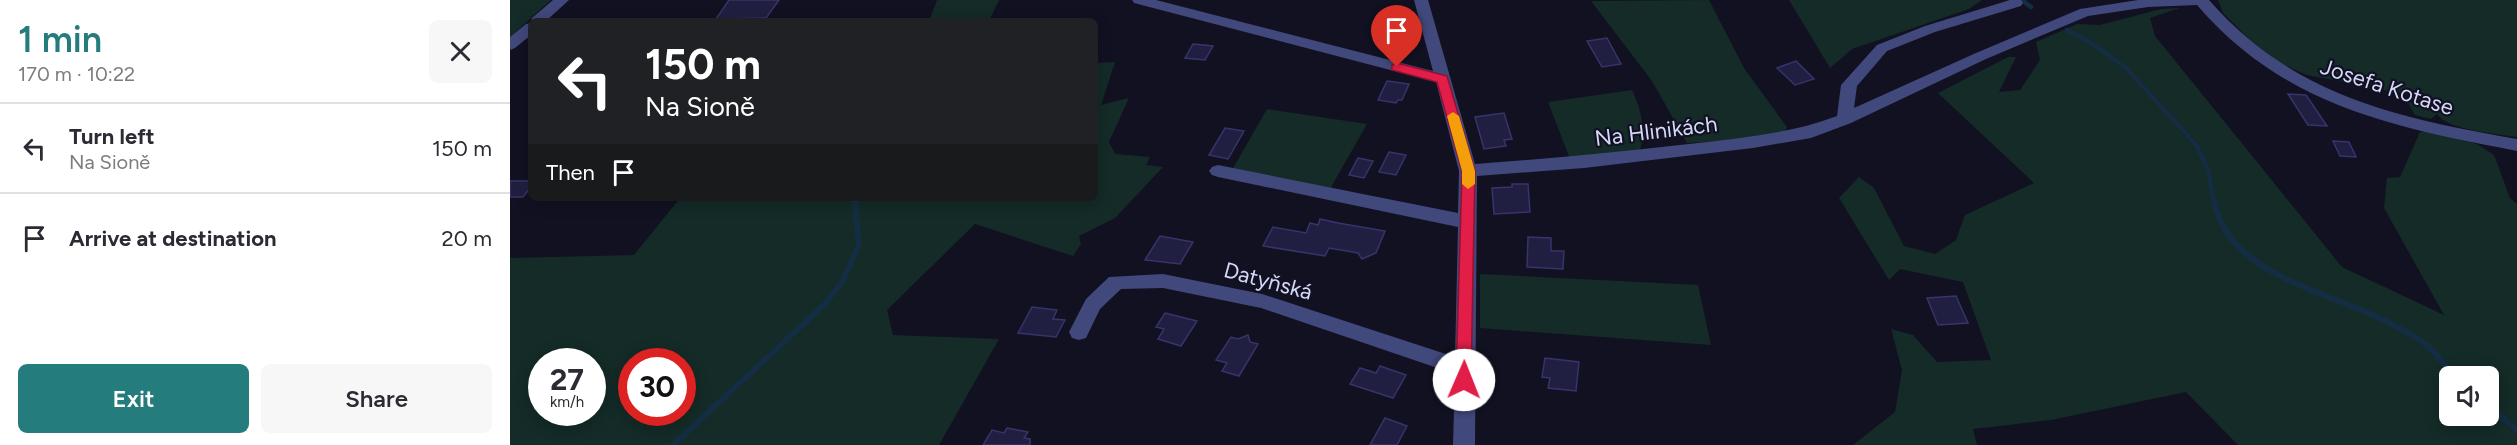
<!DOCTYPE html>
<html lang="en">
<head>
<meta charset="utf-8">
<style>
  body { margin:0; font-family:Figtree,sans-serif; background:#f7f7f7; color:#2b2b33; height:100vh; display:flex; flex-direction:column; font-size:22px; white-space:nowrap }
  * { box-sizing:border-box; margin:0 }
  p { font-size:20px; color:#7c7c81 }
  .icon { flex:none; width:33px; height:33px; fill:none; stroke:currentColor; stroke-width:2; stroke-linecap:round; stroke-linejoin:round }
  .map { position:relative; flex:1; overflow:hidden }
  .drawer { display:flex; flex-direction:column; background:#fff; width:510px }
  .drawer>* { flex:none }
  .hud { position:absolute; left:18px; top:18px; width:570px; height:183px; border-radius:9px; box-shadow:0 3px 15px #0003; background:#202124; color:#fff; overflow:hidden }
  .fabs { position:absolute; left:1929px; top:366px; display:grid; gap:12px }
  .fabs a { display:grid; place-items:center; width:60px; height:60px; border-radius:9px; background:#fff; box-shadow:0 3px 15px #0003; font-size:30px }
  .speed { position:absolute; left:18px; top:348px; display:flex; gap:12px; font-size:30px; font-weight:700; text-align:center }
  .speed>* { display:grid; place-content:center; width:78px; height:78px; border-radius:50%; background:#fff; box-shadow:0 3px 15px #0003; line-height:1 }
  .speed small { font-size:15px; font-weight:400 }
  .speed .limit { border:9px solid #d22; background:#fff; color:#111 }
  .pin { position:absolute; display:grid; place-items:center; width:51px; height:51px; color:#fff; margin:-62px -26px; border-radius:50% 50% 50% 0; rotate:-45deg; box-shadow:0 0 6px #0007 }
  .pin .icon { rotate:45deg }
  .me { position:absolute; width:66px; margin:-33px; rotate:1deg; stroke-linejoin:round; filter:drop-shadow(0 0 4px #0008) }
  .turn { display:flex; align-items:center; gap:21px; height:126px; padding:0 18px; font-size:27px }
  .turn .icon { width:78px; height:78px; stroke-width:2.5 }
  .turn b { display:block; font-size:42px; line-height:51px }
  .then { display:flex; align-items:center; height:57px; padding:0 18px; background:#0003; gap:12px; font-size:22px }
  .round { display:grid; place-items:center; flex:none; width:63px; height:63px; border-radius:9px; background:#f7f7f7 }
  .overview { display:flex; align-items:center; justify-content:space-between; height:102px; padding:0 18px }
  h1 { font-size:36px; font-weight:600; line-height:45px; color:#247d7c }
  .primary-button { display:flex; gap:12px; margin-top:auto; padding:12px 18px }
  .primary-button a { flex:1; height:69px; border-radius:9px; background:#247d7c; color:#fff; font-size:24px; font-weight:600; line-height:69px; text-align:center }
  .primary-button a+a { background:#f7f7f7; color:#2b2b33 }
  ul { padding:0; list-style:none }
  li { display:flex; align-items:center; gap:18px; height:90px; padding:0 18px; border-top:2px solid #e1e1e2 }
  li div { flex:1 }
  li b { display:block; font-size:22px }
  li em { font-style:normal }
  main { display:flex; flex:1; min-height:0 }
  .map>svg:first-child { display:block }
  .green { fill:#142b27; fill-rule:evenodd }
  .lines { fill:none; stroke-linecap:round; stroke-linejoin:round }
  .stream-far1 { stroke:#142d43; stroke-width:4.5 }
  .stream { stroke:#142d43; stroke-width:6 }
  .building { fill:#201f41; stroke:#36346a; stroke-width:1.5 }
  .minor { fill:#41487b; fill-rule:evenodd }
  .route { fill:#e11d48; stroke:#92132f; stroke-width:1.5 }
  .slow { fill:#f59e0b }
  .labels { text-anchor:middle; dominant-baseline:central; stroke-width:4.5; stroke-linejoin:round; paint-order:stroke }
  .street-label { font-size:22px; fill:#d6d8fa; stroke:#112 }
</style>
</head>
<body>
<main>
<section class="drawer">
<div class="overview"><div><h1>1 min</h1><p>170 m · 10:22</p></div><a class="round"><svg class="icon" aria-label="close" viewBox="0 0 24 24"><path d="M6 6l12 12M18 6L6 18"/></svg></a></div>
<ul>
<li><svg class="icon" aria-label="left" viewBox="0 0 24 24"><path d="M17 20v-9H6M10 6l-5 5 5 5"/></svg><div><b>Turn left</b><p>Na Sioně</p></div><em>150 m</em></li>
<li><svg class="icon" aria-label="arrive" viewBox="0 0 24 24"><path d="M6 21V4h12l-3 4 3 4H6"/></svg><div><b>Arrive at destination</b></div><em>20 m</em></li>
</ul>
<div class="primary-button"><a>Exit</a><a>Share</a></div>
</section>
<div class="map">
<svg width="2007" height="445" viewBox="0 0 2007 445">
  <rect width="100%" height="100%" fill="#112"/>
  <path class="green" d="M0,0H41L0,37Z
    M427,0H489L479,21H419Z
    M1199,0L1234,68L1277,127L1272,137L1177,143L1142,81L1081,1Z
    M1279,0H1472L1459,9L1342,49L1320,68Z
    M1708,0H2007V137C1988,134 1937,130 1927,114L1921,119L1905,115L1897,101L1900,95L1797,75L1769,63L1739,39L1713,13Z
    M1670,8L1640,18L1645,36L1832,267L1934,315L1874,208L1877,178L1890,177L1910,132L1917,131L1967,144L1984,155L2000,198L2007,204V445H1728L1676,392L1541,420L1463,429L1467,445H1343L1385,412L1392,370L1381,329L1403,335L1427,362L1481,360L1453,282L1390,269L1379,280L1329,198L1349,177L1364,188L1394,246L1425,254L1446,240L1455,215L1524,183L1428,93L1498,57H1506L1489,92L1510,90L1530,60L1526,42L1567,24L1590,25L1651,9ZM1940,376H1978V416H1940Z
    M605,62L591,105L619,98L599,142L605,154L640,157L636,165L653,167L605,218L569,236L571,244L563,256L465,224L377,310L383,335L489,339L429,445H0V258L124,255L170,198H585V63ZM32,362H82V412H32ZM122,362H172V412H122Z
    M1122,90C1131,109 1137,132 1129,152L1060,159L1038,102Z
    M757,109L857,124L820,189L722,170Z
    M970,274L1188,285L1201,345L970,328Z"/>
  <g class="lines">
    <path class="stream-far1" d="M1512,0L1521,7
      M1557,30L1586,46L1616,68L1687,146L1698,170L1704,202
      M345,198V202"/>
    <path class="stream" d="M1704,201C1718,276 1820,292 1878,322C1891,329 1911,339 1921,349C1930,358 1936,368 1946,376
      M1978,405L2007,430
      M163,445L315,304L332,282L349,245L345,201"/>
  </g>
  <path class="building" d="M219,0H269L256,18L206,19Z
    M1097,38L1111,64L1092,67L1077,41Z
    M683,44L703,46L695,60L675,58Z
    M1286,61L1304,79L1285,85L1267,68Z
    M877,81L899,84L892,100H888L886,103L868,100Z
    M1778,94L1796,95L1817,126L1798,125Z
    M994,113L1002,139L994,140L996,146L974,149L965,117Z
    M715,128L734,131L718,159L699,155Z
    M1823,141L1839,142L1846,157L1830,156Z
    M879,152L896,155L886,175L869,172Z
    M848,158L863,161L854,178L839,175Z
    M0,181H21V187L13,197H0Z
    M1002,184H1018L1020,212L984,214L982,188L1002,187Z
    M810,219L828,223L875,231L866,253L852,259L848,253L819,248L815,256L753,246L763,227L796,233L800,223L808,225Z
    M650,236L683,242L670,264L635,260Z
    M1018,237L1041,238V251H1054L1053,269L1017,267Z
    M1446,296L1458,323L1428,325L1417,298Z
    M522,307L547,310L543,319L555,320L546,337L508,333Z
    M655,313L687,321L671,346L648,339L654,329L646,327Z
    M738,335L740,342L748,344L729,376L712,371L717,363L706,360L721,337L728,339Z
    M1035,358L1069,362L1066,391L1038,388L1040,378L1032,377Z
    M870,366L896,375L883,398L840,384L850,368L866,373Z
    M875,418L897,426L887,445H860Z
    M497,428L518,432L514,438L520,439V445H473L482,430L494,433Z"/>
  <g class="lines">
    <path class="minor" d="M43,0H59L36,21H21V35L5,48L0,50V37L16,24L21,23L22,18Z
      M622,0H646L923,71L904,0H918L965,164C1036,159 1108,152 1179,144C1229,138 1280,134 1327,116L1331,85L1367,45L1415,26L1500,0H1511L1513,3L1511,6L1425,32L1377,51L1347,86L1344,108L1466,53L1570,9L1628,0H1699C1783,96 1887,118 2007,139V151C1882,127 1774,106 1687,5L1638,7L1578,16L1476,59L1341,123L1301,138L1243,148L1074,168L967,176L965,445H943L945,374L751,308L653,288L611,289L590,309L576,338L569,340L562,338L559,332L576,299L599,277L653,274L752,294L945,357L948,227L708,177L702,175L699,171L702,167L708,165L948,213L949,171L926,82L624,3Z"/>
  </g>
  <path class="route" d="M887,63L937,76L965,171L961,380L959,385L954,387L948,385L946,380L952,171L927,82L882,70V65Z"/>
  <path class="slow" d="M943,112L949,116L965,171V184L958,189L952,184V171L937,116Z"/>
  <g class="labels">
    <g class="street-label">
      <text transform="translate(1877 87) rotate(18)">Josefa Kotase</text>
      <text transform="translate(1146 131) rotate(-7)">Na Hlinikách</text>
      <text transform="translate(758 281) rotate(15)">Datyňská</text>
    </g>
  </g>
</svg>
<div class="fabs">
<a><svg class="icon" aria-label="sound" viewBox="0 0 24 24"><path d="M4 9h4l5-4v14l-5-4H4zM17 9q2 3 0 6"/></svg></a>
</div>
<div class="speed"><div>27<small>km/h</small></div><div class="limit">30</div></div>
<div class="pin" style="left:887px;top:67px;background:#d93025"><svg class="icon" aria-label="arrive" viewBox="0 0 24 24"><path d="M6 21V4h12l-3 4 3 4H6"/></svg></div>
<svg class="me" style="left:954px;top:380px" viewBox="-20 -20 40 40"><circle r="19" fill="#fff"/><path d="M0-13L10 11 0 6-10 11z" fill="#e11d48"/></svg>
<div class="hud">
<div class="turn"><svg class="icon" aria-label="left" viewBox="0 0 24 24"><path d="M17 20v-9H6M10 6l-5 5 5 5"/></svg><div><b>150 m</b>Na Sioně</div></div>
<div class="then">Then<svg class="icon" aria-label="arrive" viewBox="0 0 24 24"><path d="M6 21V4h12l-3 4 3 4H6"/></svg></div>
</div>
</div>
</main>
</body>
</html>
